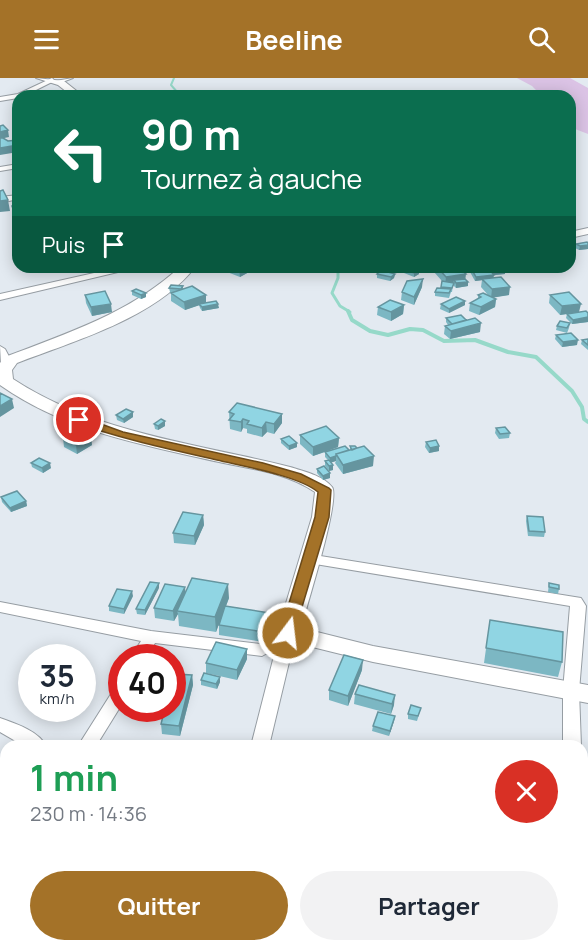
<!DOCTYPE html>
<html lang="fr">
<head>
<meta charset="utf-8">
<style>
  body { margin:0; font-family:Manrope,sans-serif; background:#f2f2f3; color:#1f2937; height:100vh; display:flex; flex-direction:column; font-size:22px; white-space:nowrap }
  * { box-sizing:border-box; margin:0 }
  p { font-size:20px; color:#747a83 }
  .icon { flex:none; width:33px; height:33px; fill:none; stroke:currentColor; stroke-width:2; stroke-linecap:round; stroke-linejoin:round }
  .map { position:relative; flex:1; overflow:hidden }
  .panel { position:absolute; left:0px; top:662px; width:588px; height:212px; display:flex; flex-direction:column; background:#fff; border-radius:18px 18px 0 0; box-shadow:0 3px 15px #0003 }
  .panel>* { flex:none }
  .guide { position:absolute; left:12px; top:12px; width:564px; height:183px; border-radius:18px; box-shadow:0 3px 15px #0003; background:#0b6e4f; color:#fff; overflow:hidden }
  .speed { position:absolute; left:18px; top:566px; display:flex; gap:12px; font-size:30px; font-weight:700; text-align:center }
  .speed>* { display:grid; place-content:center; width:78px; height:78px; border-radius:50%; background:#fff; box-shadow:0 3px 15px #0003; line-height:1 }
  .speed small { font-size:15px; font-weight:400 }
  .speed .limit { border:9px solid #d22; background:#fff; color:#111 }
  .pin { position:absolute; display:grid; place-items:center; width:51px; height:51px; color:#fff; margin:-26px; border:3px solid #fff; border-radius:50%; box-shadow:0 2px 6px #0007 }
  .me { position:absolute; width:66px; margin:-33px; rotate:15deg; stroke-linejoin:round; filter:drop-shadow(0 0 4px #0008) }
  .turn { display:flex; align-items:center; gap:21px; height:126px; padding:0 30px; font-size:27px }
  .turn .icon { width:78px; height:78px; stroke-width:2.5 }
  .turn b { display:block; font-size:42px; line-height:51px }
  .then { display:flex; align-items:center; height:57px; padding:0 30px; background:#0003; gap:12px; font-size:22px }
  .round { display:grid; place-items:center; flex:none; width:63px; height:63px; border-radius:32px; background:#f2f2f3 }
  .summary { display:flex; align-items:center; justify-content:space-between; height:102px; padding:0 30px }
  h1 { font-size:36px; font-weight:700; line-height:45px; color:#1e9e55 }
  .button { display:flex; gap:12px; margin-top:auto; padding:12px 30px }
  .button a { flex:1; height:69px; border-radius:36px; background:#a47228; color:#fff; font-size:24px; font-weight:700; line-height:69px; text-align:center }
  .button a+a { background:#f2f2f3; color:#1f2937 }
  header { display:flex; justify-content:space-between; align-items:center; height:78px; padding:0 30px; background:#a47228; color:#fff; font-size:27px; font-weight:700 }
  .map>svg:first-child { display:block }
  .green { fill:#dbc3e5 }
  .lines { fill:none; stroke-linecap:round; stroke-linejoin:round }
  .stream-far2 { stroke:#96d9c9; stroke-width:2 }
  .stream-far1 { stroke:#96d9c9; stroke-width:3 }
  .stream { stroke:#96d9c9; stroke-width:4 }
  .street-casing { stroke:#969da3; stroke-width:2 }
  .secondary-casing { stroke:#969da3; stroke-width:2 }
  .street { fill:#fff; fill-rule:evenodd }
  .secondary { fill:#fff; fill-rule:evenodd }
  .wall { fill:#7cb7c3 }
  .shaded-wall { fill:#65959f }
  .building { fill:#90d5e3; stroke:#65959f; stroke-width:1.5 }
  .route { fill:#a47228; stroke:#6b4a1a; stroke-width:1.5 }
</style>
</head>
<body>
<header><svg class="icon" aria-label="menu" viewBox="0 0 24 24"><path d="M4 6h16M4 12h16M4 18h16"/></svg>Beeline<svg class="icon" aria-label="search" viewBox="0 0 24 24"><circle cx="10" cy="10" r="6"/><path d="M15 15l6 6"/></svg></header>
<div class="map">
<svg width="588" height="872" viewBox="0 0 588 872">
  <rect width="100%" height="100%" fill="#e3eaf1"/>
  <path class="green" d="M517,0H570L588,10V56L570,49V18H542L532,8Z"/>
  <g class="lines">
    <path class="stream-far2" d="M174,0L171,7L178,15L175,18"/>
    <path class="stream-far1" d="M338,189V200L332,215L340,228L350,234"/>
    <path class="stream" d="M348,233L352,242L370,253L388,257L410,251L423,252L444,263L475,262L508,274L536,279L572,313L582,329L584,341L588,344"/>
    <defs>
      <path id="street" d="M52,0L55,3L73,0L57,6L54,3L24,18H18V20L0,23V19L18,16Z
        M18,86V90L0,93V89Z
        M18,117V121L0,125V119Z
        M588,150V156L570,160V154Z
        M121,189H139L0,222V216Z
        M0,268L5,271L13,286L11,288H3L1,286Z
        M308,476L581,520L586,528L579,613L581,668H563V613L570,528L303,484L301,481Z
        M0,524L151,553L260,566L283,551H293L296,555L269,668H251L276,570L262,578L155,565L147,579H131L141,563L0,534Z
        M122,606V626L96,668H78L116,608Z
        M0,640C14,645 39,653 46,668H24L0,654Z
        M582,716L588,718V734L582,732Z
        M6,757V776L0,778V759Z
        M313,867H334L332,872H311Z
        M558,867H578L577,872H557Z"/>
      <path id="secondary" d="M36,0L64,3L83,18H72L58,7Z
        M180,189H195C156,240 74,263 17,285L12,292L13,301C97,356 195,365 290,389C303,393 324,398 332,409C341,420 306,530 301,550L373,568L588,607V625L373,584L280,561L277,555L312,439L315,414C287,395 252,391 219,384C143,367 65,353 0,307V285L5,279C68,255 130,235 180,189Z"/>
    </defs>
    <use href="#street" class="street-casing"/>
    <use href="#secondary" class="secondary-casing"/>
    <use href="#street" class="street"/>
    <use href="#secondary" class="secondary"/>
  </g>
  <path class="wall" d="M588,165V171L579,172L575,170L576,166Z
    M214,189H249V194L240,199Z
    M399,189L419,196L414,199L399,193Z
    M426,189H464L459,190L468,208L456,210L453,207L452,214H451L449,220L435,218V214L441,210L442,203L434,194V193L426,190Z
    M472,189H503L505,192V196L494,197L493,200L509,217L494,219L496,221L495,229L479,237L469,233L470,225L478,221V217H488L481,209L482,202L475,203L470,194Z
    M377,196H395L394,200L390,203L377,200Z
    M183,208V211L206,217V224L219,230L202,233L200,230L199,227L185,232L171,223V215L170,214L169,210Z
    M422,209L414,227L401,222L402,214Z
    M132,213L146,215V219L141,221L132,217Z
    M85,217L112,234L92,238L86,225Z
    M550,217L579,234L588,235V244L572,246L566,240L567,236L574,235L560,237L549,225Z
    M465,223V227L449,235L440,231L441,226Z
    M404,227L403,236L391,243L377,237L378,229Z
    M446,240L480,254L450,261L444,256L445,248L448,247L446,244Z
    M570,245L569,250L567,255L556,252L557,248Z
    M556,257L577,267L562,269L555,261Z
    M588,261V272L581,266L582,262Z
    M96,325L97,330L88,335L76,330V326Z
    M229,334L282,336V345L274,356L267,354L262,359L247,355V351L243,350L241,354L230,351Z
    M116,337L133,339L124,345L117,342Z
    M165,343V348L158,352L155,351L154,346Z
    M496,350L510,355L509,360L499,361L495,355Z
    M300,357L339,360L338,369L330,372H350V368L357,370L373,388L343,396L335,385L336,383L331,384L333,392L329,393L325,388V383L328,382L325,379V374L313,378L300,366Z
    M63,360L92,367L77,376L64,369Z
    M281,361L297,365V369L289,372L281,365Z
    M426,364L439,373L429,375L425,369Z
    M31,385L51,390L43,395L32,389Z
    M317,391L330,395V400L323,402L317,395Z
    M1,419L26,423L27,428L11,434L2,424Z
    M203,437L204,447L195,467L174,465L173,455Z
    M527,438L545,454L544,459L528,458L526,443Z
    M549,505L559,511L558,516L548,514Z
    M159,510L145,537L137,536L136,531Z
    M185,515L229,520L226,528L276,536V546L271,565L219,557V547L223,534L216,554L179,548L178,536L174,543L155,540L154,530Z
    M133,518L124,536L109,533V528Z
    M490,542L562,584L558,599L484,585Z
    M247,581L237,602L206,595V585Z
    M362,592L348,628L329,622V612Z
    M192,597L193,607L180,658L162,656L161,646Z
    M220,599V604L217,611L201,607V602Z
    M355,616L394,627L391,636L354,626Z
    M421,630L417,643L408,641V636Z
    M395,638L394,643L389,658L372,653L373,648Z
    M405,867H438L433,872H410Z
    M445,867H495L489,872H439Z"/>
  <path class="shaded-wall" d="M8,52L9,59L0,61V54Z
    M18,67V74L0,77V70Z
    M8,122L10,133L0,134V123Z
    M18,132V136H15L14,133Z
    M588,167V171L579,172L580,168Z
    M243,189H249V194L240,199L239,191Z
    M419,192V196L414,199V195Z
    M505,192V196L494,197L493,201L475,203L476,199L493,197V193Z
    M395,196L394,200L390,203L391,199Z
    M466,196L465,204H468V208L456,210V205L454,202L453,206L445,207L446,199Z
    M423,201L422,209L414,227V219Z
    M510,209L509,217L491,220L492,211Z
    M146,215V219L141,221V217Z
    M206,217V225L185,232L184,224Z
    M496,221L495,229L479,237L481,229Z
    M465,223V227L449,235V231Z
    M111,226L112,234L92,238L91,229Z
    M218,226L219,230L202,233V229Z
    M581,226L579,234L560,237L562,228Z
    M404,227L403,236L391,243V234Z
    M588,239V244L572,246L573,242Z
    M481,245L480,254L450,261L451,253Z
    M578,262L577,267L562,269L563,264Z
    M12,321L14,330L0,339V328Z
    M96,325L97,330L88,335V331Z
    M133,334V339L124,345L123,341Z
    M282,336V345L274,356V346Z
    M243,341V350L241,354V344Z
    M165,343V348L158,352V348Z
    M266,344L267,354L262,359V350Z
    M91,357L92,367L77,376L76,367Z
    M339,360L338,369L313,378V369Z
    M297,365V369L289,372V368Z
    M439,368V373L429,375L430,370Z
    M336,378V383L330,385V380Z
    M374,378L373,388L343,396V387Z
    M50,385L51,390L43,395L42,390Z
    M333,387V392L329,393V388Z
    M330,395V400L323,402V398Z
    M26,423L27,428L11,434L10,430Z
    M203,437L204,447L195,467L194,458Z
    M159,505V510L145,537V532Z
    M228,506L229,520L216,554L215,539Z
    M185,509L186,519L177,533L178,536L174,543L173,533Z
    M132,513L133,518L124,536V531Z
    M276,536V546L271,565L270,555Z
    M247,571V581L237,602V592Z
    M363,582L362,592L348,628V618Z
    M192,597L193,607L180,658L179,648Z
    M220,599V604L217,611L216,606Z
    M395,617L394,627L391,636L392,626Z
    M395,638L394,643L389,658L390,653Z
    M6,830V842L0,845V833Z
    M430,867H438L433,872H425Z
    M487,867H495L489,872H481Z"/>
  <path class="building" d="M107,15L109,18H93V17Z
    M3,47L8,52L0,54V48Z
    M0,60H3L8,63L18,62V67L0,70Z
    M3,112L8,122L0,123V113Z
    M18,127V132L14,133L12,128Z
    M587,164L588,165V167L580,168L576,166Z
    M399,189H410L419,192L414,195Z
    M437,189H459L466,196L446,199Z
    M487,189L494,197L476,199L471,190Z
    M489,189H503L505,192L493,193Z
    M381,192L395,196L391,199L377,196Z
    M501,199L510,209L492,211L482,201Z
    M423,201L414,219L402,214L407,203Z
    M465,201L468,204L456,205L454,202Z
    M442,203L454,205L452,210L441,209Z
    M171,207L183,208L181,211L169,210Z
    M192,208L206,217L184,224L171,215Z
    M437,210L451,211L449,215L435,214Z
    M136,211L146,215L141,217L132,213Z
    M105,213L111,226L91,229L85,217Z
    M569,214L581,226L562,228L550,217Z
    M483,215L496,221L481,229L470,225L481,219L478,217Z
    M456,219L465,223L449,231L441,226Z
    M390,222L404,227L391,234L378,229Z
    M216,223L218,226L202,229L199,226Z
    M586,233L588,235V239L573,242L567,236Z
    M461,237L466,242L452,246L446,240Z
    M475,240L481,245L451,253L445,248Z
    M560,243L570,245L567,250L557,248Z
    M571,255L578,262L563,264L556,257Z
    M588,261V267L582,262Z
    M0,315L12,321L0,328Z
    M84,320L96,325L88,331L76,326Z
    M237,325L282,336L274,346L266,344L262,350L247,346L249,343L243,341L241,344L229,342L234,336L229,334Z
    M126,331L133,334L123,341L116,337Z
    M161,341L165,343L158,348L154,346Z
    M326,348L339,360L313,369L300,357Z
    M505,349L510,355L500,356L496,350Z
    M78,351L91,357L76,367L63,360Z
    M289,358L297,365L289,368L281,361Z
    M436,362L439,368L430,370L426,364Z
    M345,368L349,372L336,376V378L330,380L325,374Z
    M350,368H355L357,370L352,372Z
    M364,368L374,378L343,387L336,376Z
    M39,380L50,385L42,390L31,385Z
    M329,382L333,387L329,388L325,383Z
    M324,388L330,395L323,398L317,391Z
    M17,413L26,423L10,430L1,419Z
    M183,434L203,437L194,458L173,455Z
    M527,438L543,439L545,454L529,453Z
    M192,500L228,506L215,539L177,533Z
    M150,504L159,505L145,532L136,531Z
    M549,505L559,507V511L549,509Z
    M165,506L185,509L173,533L154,530Z
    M117,511L132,513L124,531L109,528Z
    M225,528L276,536L270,555L219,547Z
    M490,542L563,554L562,584L486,570Z
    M216,564L247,571L237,592L206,585Z
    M344,577L363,582L348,618L329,612Z
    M204,595L220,599L216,606L201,602Z
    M175,596L192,597L179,648L161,646L165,630H172V604Z
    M359,607L395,617L392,626L355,616Z
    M411,627L421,630L418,638L408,636Z
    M378,634L395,638L390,653L373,648Z
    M6,797V830L0,833V800Z
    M370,867H380L386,872H367Z
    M417,867H430L425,872H423Z
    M445,867H463L468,872H439Z
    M474,867H487L481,872H479Z"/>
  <path class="route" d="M79,338L123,354L263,385L301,396L329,410L331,412L329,439L293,559H282L280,555L315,439L318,414C299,398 242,388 217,382C169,371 121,361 74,344L73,342Z"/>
</svg>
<div class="speed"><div>35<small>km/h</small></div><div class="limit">40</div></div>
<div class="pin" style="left:79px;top:342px;background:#d93025"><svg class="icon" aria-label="arrive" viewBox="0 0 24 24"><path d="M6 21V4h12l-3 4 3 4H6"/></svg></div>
<svg class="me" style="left:288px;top:555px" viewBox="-20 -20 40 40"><circle r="17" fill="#a47228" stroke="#fff" stroke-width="3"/><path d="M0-11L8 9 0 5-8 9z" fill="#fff"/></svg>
<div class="guide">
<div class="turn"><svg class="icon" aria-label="left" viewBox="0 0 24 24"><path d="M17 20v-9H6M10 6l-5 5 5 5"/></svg><div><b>90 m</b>Tournez à gauche</div></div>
<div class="then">Puis<svg class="icon" aria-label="arrive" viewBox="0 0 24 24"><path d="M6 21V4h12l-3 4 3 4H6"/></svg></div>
</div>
<section class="panel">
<div class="summary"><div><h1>1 min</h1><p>230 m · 14:36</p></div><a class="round" style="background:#d93025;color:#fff"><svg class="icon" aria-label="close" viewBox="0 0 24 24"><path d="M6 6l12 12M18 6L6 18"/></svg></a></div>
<div class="button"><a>Quitter</a><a>Partager</a></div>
</section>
</div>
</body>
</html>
